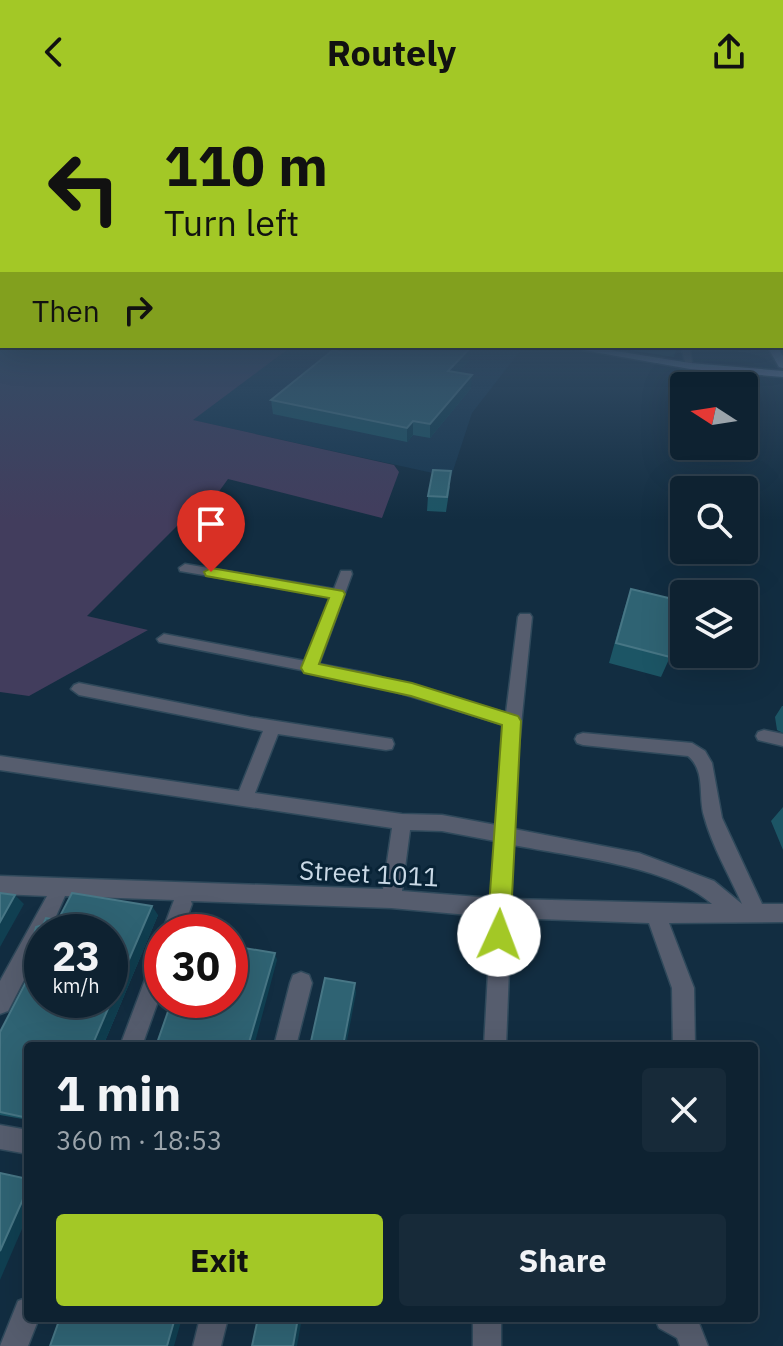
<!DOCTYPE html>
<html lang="en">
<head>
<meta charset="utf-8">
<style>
  body { margin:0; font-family:"IBM Plex Sans",sans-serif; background:#172a39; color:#f1f3f6; height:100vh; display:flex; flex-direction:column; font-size:30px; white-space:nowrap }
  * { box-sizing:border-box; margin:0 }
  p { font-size:26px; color:#9ba4ab }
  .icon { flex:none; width:44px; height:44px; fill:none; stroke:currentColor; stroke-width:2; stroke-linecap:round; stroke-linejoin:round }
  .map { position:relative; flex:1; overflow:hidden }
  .drawer { position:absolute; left:24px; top:938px; width:734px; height:280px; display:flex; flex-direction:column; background:#0e2231; border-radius:8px; box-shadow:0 8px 32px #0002,0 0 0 2px #2e3f4d }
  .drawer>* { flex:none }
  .banner { position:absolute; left:0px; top:0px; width:784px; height:244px; box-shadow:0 8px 32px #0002,0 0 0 2px #2e3f4d; background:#a3c826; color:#111; overflow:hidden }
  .needle { width:52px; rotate:282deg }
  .buttons { position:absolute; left:670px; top:268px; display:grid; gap:16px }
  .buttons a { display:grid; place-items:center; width:88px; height:88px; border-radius:8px; background:#0e2231; box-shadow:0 8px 32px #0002,0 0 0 2px #2e3f4d; font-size:40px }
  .speed { position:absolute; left:24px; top:810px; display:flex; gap:16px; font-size:40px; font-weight:700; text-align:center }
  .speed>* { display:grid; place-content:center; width:104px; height:104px; border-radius:50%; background:#0e2231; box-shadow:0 8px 32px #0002,0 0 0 2px #2e3f4d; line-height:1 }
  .speed small { font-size:20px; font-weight:400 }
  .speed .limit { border:12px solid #d22; background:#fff; color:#111 }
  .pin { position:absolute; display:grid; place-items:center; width:68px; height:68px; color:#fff; margin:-82px -34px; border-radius:50% 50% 50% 0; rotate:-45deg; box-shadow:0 0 8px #0007 }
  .pin .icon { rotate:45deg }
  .me { position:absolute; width:88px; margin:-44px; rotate:2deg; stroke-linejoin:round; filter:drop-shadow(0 0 6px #0008) }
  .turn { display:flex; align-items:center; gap:28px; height:168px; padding:0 32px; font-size:36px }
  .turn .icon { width:104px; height:104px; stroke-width:2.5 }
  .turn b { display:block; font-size:56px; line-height:68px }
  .then { display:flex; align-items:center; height:76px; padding:0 32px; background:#0003; gap:16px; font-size:30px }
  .round { display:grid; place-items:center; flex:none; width:84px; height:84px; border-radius:8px; background:#172a39 }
  .summary { display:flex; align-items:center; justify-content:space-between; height:136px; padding:0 32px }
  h1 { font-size:48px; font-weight:800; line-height:60px }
  .primary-button { display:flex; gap:16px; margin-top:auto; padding:16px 32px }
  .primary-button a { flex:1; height:92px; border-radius:8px; background:#a3c826; color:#111; font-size:32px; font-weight:800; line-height:92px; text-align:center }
  .primary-button a+a { background:#172a39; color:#f1f3f6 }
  header { display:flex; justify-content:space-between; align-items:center; height:104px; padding:0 32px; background:#a3c826; color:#111; font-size:36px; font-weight:800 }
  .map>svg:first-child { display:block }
  .built { fill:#163750 }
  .green { fill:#423d5d }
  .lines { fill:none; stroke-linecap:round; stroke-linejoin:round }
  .minor-casing { stroke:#2f495b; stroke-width:3 }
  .major-casing { stroke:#2f495b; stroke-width:3 }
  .minor { fill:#565d6e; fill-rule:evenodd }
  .major { fill:#818fb2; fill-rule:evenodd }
  .wall { fill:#1c5565 }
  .shaded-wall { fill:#103f51 }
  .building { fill:#2f6373; stroke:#477685; stroke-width:2 }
  .route { fill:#a3c826; stroke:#6a8219; stroke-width:2 }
  .labels { text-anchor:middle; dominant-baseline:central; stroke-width:6; stroke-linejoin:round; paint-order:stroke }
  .near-street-label { font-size:26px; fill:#cad9e6; stroke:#082336 }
</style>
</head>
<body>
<header><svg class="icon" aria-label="back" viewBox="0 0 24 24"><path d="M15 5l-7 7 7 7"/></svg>Routely<svg class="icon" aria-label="share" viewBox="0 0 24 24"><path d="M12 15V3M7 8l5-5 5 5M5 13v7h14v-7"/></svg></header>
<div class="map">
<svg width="783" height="1242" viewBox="0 0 783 1242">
  <rect width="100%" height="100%" fill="#122d41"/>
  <path class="built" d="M292,242H524L472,309L451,373L192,316Z"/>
  <path class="green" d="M0,242H292L193,316L394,361L399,368L382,414L228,375L197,418H181L87,512L148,526L29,592L0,588Z"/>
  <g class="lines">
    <defs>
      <path id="minor" d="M681,242H689L693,264L686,262Z
        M185,460L334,485L341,467H351L352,470L319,560L367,569L506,609L518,513L520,510H530L532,513L516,671L514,725L639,749L714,777L742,800C729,771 712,742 704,712C698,692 706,667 688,652L583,641L577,639L575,635L577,631L583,629L692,639L705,647L712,659L722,714L762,800H783V818L669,819L694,884L695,942H673L672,884L649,819L511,814L506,942H484L491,813L391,804L191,797L192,800L182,828H162L174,796L65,792L49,828H42V841L8,907L0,910V877L47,792L0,790V772L383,785L392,724L0,666V652L239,687L263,627L79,591L71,585L74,581L79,579L250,613L392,635L394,640L392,645L386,646L278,630L255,689L402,710L442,711L496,721L505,621L367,579L159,538L157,535L164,530L305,557L331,493L180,467L179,464ZM410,726L442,727L495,737L492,794L402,787ZM513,741C569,752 670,762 712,800L511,795Z
        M764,626L783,630V642L758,636L756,632L758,628Z
        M162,846V886L142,942H120L155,849Z
        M301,868L309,871L312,879L296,942H274L290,879L293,871Z
        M0,1021L28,1026V1050L0,1045Z
        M28,1193V1214H39L28,1242H0L18,1197Z
        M200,1214H228L221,1242H193Z
        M473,1214H501V1242H473Z
        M655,1214H697L708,1242H680L677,1234L659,1224Z"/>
      <path id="major" d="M560,242H585L690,259L783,267V273L690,265Z
        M767,242H777L783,252V264L779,263Z"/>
    </defs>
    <use href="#minor" class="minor-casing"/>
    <use href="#major" class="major-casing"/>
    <use href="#minor" class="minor"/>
    <use href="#major" class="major"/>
  </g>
  <path class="wall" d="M603,242H677L674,253Z
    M341,248L469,257L458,268L471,284L430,334L413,331L407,338L273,310L271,296Z
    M716,272L733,282H713Z
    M450,382L446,408L427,407L428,392Z
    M631,485L670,553L661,573L609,559L624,506Z
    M782,602H783V629L777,626L775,613Z
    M783,703V746L771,717Z
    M158,811L103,942H28V1016L0,1011V928L40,851L31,843L58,816Z"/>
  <path class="shaded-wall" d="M470,244L469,257L448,280V267Z
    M472,271L471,284L430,334V320Z
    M413,317V331L407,338V324Z
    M15,791L24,800L0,843V818Z
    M152,802L158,811L103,942H92Z
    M275,849L277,856L254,942H248Z
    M355,879L356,889L346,942H343Z
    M28,1084V1111L0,1176V1147Z
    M175,1214H182L174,1242H167Z
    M298,1214H302L297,1242H293Z"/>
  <path class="building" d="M347,242H460L470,244L448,267L472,271L430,320L413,317L407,324L271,296L333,246L341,248Z
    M716,272L730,273L733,282H719Z
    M433,366L451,367L447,393L428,392Z
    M631,485L681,497L670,553L616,539Z
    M0,789L15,791L0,818Z
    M72,789L152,802L92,942H28V1014L0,1008V928L42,847V896H110V828H42V846L31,843L36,823L43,821L46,814L58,816Z
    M238,843L275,849L248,942H156L172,896H230V856L234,857Z
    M325,874L355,879L343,942H310Z
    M0,1069L28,1075V1084L0,1147Z
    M60,1214H175L167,1242H50Z
    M258,1214H298L293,1242H252Z"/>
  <linearGradient id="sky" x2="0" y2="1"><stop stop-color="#0a1924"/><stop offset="0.58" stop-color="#334c65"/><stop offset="1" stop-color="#334c65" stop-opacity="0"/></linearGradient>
  <rect width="783" height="416" fill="url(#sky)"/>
  <path class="route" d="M211,464L343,487L345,490L319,560L412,579L518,612L521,617L510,831L507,839L499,843L491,839L487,831L502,621L411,592L304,569L301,564L329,494L206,472L204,468Z"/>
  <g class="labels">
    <g class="near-street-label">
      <text transform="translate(369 769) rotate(3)">Street 1011</text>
    </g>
  </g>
</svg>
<div class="buttons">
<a><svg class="needle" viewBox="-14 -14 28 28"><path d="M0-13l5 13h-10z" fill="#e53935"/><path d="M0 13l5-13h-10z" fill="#9ba4ab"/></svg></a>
<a><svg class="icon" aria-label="search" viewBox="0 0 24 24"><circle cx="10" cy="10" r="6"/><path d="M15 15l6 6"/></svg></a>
<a><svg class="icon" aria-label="layers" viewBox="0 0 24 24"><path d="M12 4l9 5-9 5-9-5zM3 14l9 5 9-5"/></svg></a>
</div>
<div class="speed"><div>23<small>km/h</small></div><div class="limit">30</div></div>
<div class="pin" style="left:211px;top:468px;background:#d93025"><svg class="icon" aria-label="arrive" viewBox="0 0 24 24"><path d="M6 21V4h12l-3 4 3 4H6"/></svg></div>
<svg class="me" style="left:499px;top:831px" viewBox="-20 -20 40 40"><circle r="19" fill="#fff"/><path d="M0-13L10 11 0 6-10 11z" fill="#a3c826"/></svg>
<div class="banner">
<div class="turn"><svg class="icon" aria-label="left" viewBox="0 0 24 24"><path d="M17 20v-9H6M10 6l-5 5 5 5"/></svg><div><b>110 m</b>Turn left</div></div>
<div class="then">Then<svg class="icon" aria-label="right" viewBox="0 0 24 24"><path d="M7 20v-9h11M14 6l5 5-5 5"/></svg></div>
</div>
<section class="drawer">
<div class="summary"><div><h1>1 min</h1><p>360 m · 18:53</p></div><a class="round"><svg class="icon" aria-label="close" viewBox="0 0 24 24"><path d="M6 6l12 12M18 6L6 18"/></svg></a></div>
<div class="primary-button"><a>Exit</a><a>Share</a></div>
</section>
</div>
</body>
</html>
